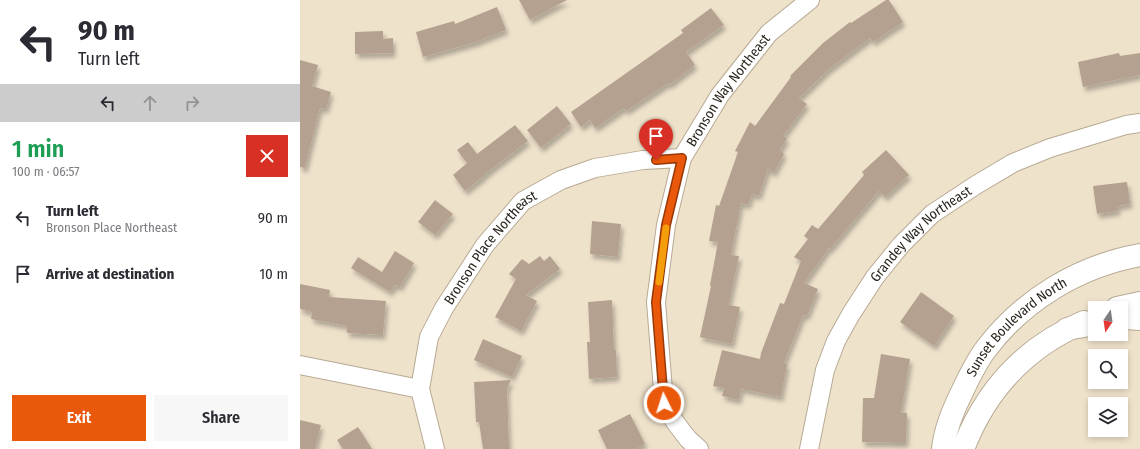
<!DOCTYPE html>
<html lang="en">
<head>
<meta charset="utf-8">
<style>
  body { margin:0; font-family:"Fira Sans Condensed",sans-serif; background:#f7f7f7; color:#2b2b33; height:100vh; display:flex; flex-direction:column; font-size:15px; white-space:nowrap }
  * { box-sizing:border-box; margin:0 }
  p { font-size:13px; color:#7c7c81 }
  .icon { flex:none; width:22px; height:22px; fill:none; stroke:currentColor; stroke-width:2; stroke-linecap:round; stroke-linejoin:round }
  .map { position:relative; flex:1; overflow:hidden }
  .drawer { display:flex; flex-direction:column; background:#fff; width:300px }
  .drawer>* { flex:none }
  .top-card { background:#fff; color:#2b2b33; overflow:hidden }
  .needle { width:26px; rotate:193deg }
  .tools { position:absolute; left:788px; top:301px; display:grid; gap:8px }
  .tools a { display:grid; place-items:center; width:40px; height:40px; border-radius:0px; background:#fff; box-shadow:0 2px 6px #0003; font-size:20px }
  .pin { position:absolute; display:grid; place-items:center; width:34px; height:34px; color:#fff; margin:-41px -17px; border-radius:50% 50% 50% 0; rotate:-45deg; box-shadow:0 0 4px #0007 }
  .pin .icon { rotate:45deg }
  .me { position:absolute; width:44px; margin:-22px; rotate:356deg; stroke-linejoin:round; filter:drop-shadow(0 0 3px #0008) }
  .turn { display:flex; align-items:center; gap:14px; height:84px; padding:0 12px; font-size:18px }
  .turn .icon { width:52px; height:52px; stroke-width:2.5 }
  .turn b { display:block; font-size:28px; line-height:34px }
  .lanes { display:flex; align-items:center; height:38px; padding:0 12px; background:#0003; justify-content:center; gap:20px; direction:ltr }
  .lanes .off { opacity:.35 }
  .round { display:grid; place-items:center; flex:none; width:42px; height:42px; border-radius:0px; background:#f7f7f7 }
  .headline { display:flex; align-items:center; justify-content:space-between; height:68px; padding:0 12px }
  h1 { font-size:24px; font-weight:600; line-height:30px; color:#1e9e55 }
  .primary-button { display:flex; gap:8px; margin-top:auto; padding:8px 12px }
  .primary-button a { flex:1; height:46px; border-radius:0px; background:#ea580c; color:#fff; font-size:16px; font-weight:600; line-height:46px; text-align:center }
  .primary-button a+a { background:#f7f7f7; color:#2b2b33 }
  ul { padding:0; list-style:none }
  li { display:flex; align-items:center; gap:12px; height:56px; padding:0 12px }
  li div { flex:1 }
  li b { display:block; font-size:15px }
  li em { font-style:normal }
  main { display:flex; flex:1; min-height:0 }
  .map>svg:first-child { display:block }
  .building { fill:#b5a190; filter:url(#shadow) }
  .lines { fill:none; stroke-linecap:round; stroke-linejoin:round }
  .minor-casing { stroke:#b7aa94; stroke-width:20 }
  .secondary-casing { stroke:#b7aa94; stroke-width:24 }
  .motorway-casing { stroke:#b7aa94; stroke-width:24 }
  .minor { stroke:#fff; stroke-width:18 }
  .secondary { stroke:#fff; stroke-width:22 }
  .motorway { stroke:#fff; stroke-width:22 }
  .route-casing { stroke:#983908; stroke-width:10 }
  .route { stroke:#ea580c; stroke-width:7 }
  .slow { stroke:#f59e0b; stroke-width:7 }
  .labels { text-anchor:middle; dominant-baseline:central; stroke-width:3; stroke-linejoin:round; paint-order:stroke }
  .street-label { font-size:14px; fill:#2b261d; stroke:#fff }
</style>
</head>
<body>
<main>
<section class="drawer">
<div class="top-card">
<div class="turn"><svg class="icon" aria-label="left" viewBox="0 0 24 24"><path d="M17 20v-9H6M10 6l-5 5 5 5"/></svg><div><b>90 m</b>Turn left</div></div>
<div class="lanes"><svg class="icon" aria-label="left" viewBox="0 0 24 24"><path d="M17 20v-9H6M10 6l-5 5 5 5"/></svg><svg class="icon off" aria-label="ahead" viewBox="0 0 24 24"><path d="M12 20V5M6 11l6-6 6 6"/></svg><svg class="icon off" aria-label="right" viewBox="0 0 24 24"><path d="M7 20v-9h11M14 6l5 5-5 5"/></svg></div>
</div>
<div class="headline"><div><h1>1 min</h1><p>100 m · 06:57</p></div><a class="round" style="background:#d93025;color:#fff"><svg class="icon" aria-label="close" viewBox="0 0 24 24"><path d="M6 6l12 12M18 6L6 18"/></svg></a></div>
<ul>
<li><svg class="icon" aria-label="left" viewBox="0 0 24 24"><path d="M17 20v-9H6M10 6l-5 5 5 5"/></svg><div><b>Turn left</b><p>Bronson Place Northeast</p></div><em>90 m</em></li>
<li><svg class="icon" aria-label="arrive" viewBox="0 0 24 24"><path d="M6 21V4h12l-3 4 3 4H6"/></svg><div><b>Arrive at destination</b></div><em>10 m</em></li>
</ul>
<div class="primary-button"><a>Exit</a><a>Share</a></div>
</section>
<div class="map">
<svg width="840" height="449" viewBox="0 0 840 449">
  <defs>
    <filter id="shadow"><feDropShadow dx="2.5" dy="4.5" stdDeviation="2" flood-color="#0004"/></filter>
  </defs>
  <rect width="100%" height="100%" fill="#efe2cb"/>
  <path class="building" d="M219,0H267L230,20Z
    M586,0H589L603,22L573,42L570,38L529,69L499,98L507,104L483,136L487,138L480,150L484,154L474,173L468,169L459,196L452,194L448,205L441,203L431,255L439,256L429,305L440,307L432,344L400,337L411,286L410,285L418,242L409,241L416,205L419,206L438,152L435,151L450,122L455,126L491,77L490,76L523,43L550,22L551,23Z
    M197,7L206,30L176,42L123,57L116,32L154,21L155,24Z
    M411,8L424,25L386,52L395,65L369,85L368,83L326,111L324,108L295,128L290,120L281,127L271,112L342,62L383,33L381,30Z
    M83,31V39L93,38V53L55,54V32Z
    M819,53L820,56L840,53V75L783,87L778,62Z
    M0,60L18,65L12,86L31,92L26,109L20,108L5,168L0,167Z
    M257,106L271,124L241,148L227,130Z
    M215,125L228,141L184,175V176L165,191L153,175L167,163L157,150L168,142L177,154Z
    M586,150L609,175L585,197L579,191L530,249L529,248L504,283L518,289L507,316L503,315L484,363L487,364L481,397L441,389L439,400L422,396L424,388L413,386L422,350L460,359L461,353L480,303L484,304L501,261L494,257L508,239L504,236L512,225L518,229L564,175L562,172Z
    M827,182L830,204L817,206L818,211L797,214L793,186Z
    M135,200L153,214L135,235L118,222Z
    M292,221L321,224L318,257L290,254Z
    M95,251L114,263L100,287L95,285L90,292L51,268L58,257L82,272Z
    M240,256L244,261L250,256L260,269L226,295L237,301L221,331L195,317L216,279L209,274L222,259L229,264Z
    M0,284L30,290L29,297L86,301L83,335L47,333V326L11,319L12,312L0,309Z
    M621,292L654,316L634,346L600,322Z
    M312,300L314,350H316L317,377L289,379L287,342H290L288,302Z
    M183,339L222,356L212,377L174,360Z
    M581,354L610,359L601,413H607L606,443L562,442L563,398H574Z
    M211,380L207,389L209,449H183L179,422H176L174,382Z
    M330,414L345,444L335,449H307L298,430Z
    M0,420L21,425L15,449H0Z
    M58,427L72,449H43L37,440Z"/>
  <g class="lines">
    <defs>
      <g id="minor">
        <path d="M0,365L120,389"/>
        <path id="s1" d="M135,449L120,389L129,337L144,308L185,245L223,201L261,180L295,168L343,160L382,158"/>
        <path id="s2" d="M399,449L388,439L375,422L364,403L356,302L366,225L382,158L420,95L469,33L510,0"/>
        <path id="s3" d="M509,449L525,370L536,341L551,314L575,277L601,245L632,214L676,185L713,163L750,148L826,125L840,123"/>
      </g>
      <g id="secondary">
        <path d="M817,308L840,303"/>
        <path id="s4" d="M643,449C645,429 653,410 662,392C669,377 676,362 686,349C723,300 779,266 840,255"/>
        <path d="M663,449C686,389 725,347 784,322"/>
      </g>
      <path id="motorway" d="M821,319L826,318L840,319
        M767,329L795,324"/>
    </defs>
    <use href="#minor" class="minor-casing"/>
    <use href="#secondary" class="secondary-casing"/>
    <use href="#motorway" class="motorway-casing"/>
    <use href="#minor" class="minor"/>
    <use href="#secondary" class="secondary"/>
    <use href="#motorway" class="motorway"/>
  </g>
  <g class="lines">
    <defs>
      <path id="route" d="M356,160L382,158L366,225L356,302L364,403"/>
    </defs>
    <use href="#route" class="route-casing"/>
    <use href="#route" class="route"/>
    <path class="slow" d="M359,282L366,228"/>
  </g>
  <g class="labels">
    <g class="street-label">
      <text stroke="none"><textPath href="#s2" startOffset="388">Bronson Way Northeast</textPath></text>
      <text stroke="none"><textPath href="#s3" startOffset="250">Grandey Way Northeast</textPath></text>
      <text stroke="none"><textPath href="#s1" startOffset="224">Bronson Place Northeast</textPath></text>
      <text stroke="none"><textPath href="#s4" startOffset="147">Sunset Boulevard North</textPath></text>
    </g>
  </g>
</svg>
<div class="tools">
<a><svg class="needle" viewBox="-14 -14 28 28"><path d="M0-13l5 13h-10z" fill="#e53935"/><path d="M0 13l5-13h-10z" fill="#7c7c81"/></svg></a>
<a><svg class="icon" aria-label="search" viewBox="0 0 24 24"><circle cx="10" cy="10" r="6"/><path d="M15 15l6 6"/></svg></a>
<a><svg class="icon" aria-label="layers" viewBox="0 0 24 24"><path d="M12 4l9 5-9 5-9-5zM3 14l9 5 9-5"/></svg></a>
</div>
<div class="pin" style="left:356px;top:160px;background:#d93025"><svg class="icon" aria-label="arrive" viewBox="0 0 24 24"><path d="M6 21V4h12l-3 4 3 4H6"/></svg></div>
<svg class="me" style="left:364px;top:403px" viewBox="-20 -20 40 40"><circle r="17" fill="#ea580c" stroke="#fff" stroke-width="3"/><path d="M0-11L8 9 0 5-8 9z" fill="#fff"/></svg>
</div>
</main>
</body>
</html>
